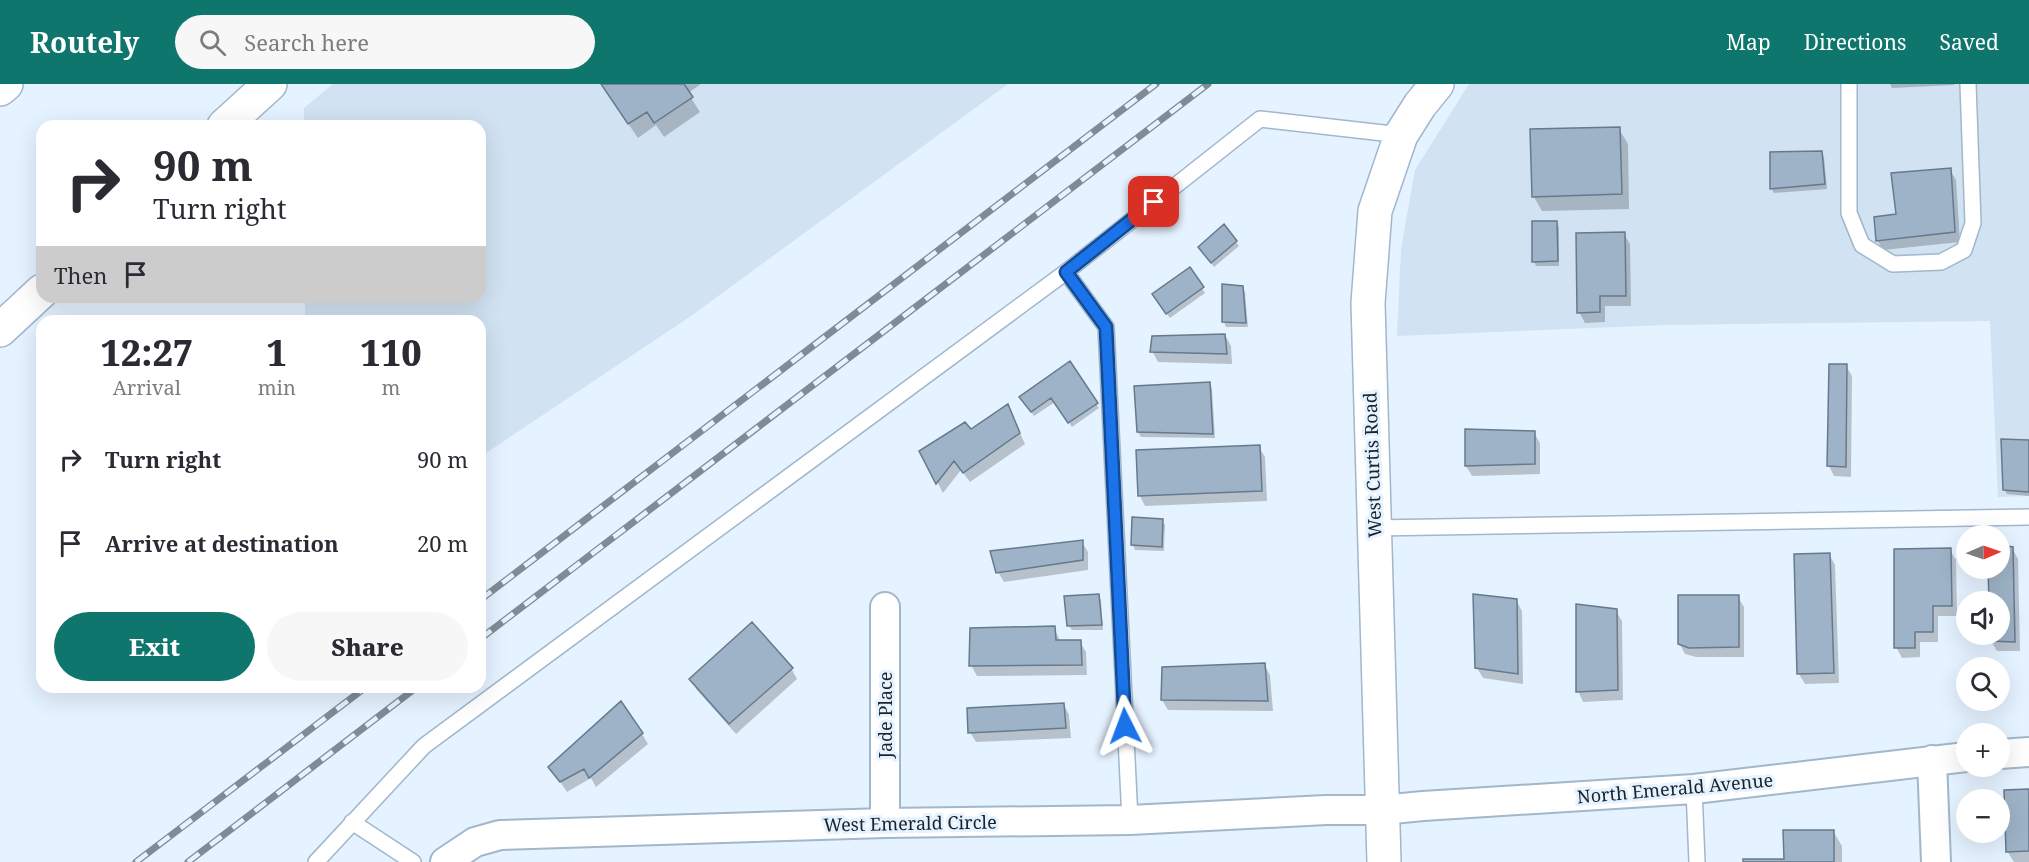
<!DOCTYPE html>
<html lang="en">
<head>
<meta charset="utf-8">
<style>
  body { margin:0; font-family:"Noto Serif",serif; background:#f7f7f7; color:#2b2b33; height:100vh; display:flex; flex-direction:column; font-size:22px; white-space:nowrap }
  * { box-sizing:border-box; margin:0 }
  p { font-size:20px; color:#7c7c81 }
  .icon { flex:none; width:33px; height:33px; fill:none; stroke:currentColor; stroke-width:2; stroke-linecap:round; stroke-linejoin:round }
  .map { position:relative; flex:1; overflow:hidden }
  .drawer { position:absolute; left:36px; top:231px; width:450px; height:378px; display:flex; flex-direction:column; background:#fff; border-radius:18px; box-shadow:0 6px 24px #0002 }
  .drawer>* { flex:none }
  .top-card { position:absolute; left:36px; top:36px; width:450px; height:183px; border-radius:18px; box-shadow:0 6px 24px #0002; background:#fff; color:#2b2b33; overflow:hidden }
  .needle { width:39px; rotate:88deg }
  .tools { position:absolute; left:1956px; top:441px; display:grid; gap:12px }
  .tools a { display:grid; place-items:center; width:54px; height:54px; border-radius:50%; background:#fff; box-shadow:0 6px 24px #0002; font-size:30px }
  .pin { position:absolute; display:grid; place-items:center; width:51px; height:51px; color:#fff; margin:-26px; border-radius:12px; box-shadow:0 3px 9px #0006 }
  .me { position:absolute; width:66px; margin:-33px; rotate:357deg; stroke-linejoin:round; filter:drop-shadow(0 0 4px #0008) }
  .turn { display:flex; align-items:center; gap:21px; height:126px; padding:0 18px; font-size:27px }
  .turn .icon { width:78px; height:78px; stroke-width:2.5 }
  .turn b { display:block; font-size:42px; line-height:51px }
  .then { display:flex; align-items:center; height:57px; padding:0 18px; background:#0003; gap:12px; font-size:22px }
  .eta { display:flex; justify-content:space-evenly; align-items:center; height:102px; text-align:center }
  .eta b { font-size:36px; font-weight:800; line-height:42px }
  .primary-button { display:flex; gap:12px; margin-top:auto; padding:12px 18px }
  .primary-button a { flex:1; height:69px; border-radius:36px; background:#0f766e; color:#fff; font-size:24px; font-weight:800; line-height:69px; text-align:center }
  .primary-button a+a { background:#f7f7f7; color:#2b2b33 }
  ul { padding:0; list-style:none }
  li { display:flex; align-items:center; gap:18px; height:84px; padding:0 18px }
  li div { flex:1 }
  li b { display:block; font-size:22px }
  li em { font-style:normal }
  header { display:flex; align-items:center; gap:36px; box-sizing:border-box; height:84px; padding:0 30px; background:#0f766e; color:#fff }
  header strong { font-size:28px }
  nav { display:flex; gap:33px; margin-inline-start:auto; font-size:21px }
  .search { width:420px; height:54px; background:#f7f7f7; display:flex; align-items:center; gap:15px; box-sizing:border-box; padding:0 21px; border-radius:33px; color:#7c7c81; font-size:22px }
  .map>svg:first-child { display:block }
  .built { fill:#d1e2f2 }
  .shadow { fill:#0003 }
  .building { fill:#9eb3c7; stroke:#667a8d; stroke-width:1.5 }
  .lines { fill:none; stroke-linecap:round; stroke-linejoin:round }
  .service-casing { stroke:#a1b7cb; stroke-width:18 }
  .minor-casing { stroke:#a1b7cb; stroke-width:32 }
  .tertiary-casing { stroke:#a1b7cb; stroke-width:36 }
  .secondary-casing { stroke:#a1b7cb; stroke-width:36 }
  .motorway-casing { stroke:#a1b7cb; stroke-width:36 }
  .service { stroke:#fff; stroke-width:15 }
  .minor { stroke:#fff; stroke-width:28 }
  .tertiary { stroke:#fff; stroke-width:33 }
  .secondary { stroke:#fff; stroke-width:33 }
  .motorway { stroke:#fff; stroke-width:33 }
  .rail-casing { stroke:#808b95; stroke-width:7 }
  .rail { stroke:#e5f2ff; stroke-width:4.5; stroke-dasharray:14; stroke-linecap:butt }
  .route-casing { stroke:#114b97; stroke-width:15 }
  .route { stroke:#1a73e8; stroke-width:10 }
  .labels { text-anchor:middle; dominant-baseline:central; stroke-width:6; stroke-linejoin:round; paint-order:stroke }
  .street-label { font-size:18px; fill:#1a232a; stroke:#e5f2ff }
</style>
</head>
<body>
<header>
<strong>Routely</strong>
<div class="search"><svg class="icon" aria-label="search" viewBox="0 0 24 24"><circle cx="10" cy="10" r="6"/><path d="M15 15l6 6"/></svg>Search here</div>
<nav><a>Map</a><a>Directions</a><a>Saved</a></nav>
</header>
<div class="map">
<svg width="2029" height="778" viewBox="0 0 2029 778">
  <rect width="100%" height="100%" fill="#e5f2ff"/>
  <path class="built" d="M333,0H1008L691,232L480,373V237H305V213H480V42H304V24Z
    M1469,0H2029V412L1998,413L1990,237L1666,241L1397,252L1401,165L1415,86Z"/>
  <path class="shadow" d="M601,0H701L688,9L700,28L664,53L656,41L638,54Z
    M1890,0H1954V1L1892,4Z
    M1619,45L1628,60L1629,125L1542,127L1534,113Z
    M1822,68L1824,73L1827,105L1774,109L1771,104Z
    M1950,86L1956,96L1960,158L1883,166L1877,156L1898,132Z
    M1556,138L1559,143V182H1536L1534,177Z
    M1624,150L1630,160L1631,222H1605V238L1585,239L1579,228Z
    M1236,158L1239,162L1214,183L1203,168Z
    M1242,203L1245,208L1248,243H1226L1224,238Z
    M1202,204L1205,209L1170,234L1156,215Z
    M1225,251L1231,262L1232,280L1158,278L1152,267Z
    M1069,280L1099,324L1072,343L1055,318L1034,332L1024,318Z
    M1846,282L1852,292L1851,393L1834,392L1829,382Z
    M1209,300L1212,304L1215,354L1141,353L1138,348Z
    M1008,322L1025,360L970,398L961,386L943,409L921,367L971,347Z
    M1466,347L1534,349L1540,359V390L1472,392L1466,382Z
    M2029,357V412L2007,410L2004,405Z
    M1259,363L1265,373L1267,417L1145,422L1140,412Z
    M1162,436L1165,441L1164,467L1135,466L1133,461Z
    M1082,458L1088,468V486L1004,498L998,488Z
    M2000,463L2012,464L2018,475L2020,567H1997L1991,557L2000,550Z
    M1950,466L1956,476L1957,532H1938V558H1920V573L1902,574L1896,563Z
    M1829,470L1835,481L1839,599L1805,600L1799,590Z
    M1098,512L1101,516L1103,546H1072L1069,542Z
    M1738,513L1744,523V573H1696L1685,570L1679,559Z
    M1516,516L1522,527L1523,600L1483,594L1477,584Z
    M1616,527L1622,537L1623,616L1583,618L1578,607Z
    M1054,543L1060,557L1080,558L1086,568L1087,591L977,592L971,581Z
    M1264,580L1270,591L1273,627L1168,626L1162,616Z
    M791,584L797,595L736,650L697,606L691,595Z
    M1064,621L1069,631L1071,654L976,658L970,648Z
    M642,650L648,660L596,703L591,694L567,708L550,683Z
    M2029,707V778H2014L2007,767Z
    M1833,747L1842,762V778H1744L1785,776Z"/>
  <path class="building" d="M601,0H684L693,13L654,39L647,28L628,40Z
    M1620,43L1622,110L1532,113L1530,45Z
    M1822,67L1825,100L1770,105V68Z
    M1951,84L1955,148L1876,157L1874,133L1896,130L1891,89Z
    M1532,137H1557L1558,177L1532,178Z
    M1224,140L1237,157L1211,179L1198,163Z
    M1625,148L1626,212H1600V228L1577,229L1576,149Z
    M1190,183L1204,203L1166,230L1152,210Z
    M1222,200L1243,202L1246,239L1222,238Z
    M1225,250L1227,270L1150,268L1152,252Z
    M1070,277L1098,319L1068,339L1051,314L1031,328L1019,313Z
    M1829,280H1847L1846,383L1827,382Z
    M1210,298L1213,350L1137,348L1134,302Z
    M1008,320L1020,349L963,389L954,377L936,400L919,367L965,338L971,345Z
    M1465,345L1535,347V380L1465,382Z
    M2001,355L2029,356V408L2003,406Z
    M1260,361L1262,407L1138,412L1136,366Z
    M1132,433L1163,435L1162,463L1131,461Z
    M1083,456V476L996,489L990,467Z
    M2000,461L2013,463L2015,558L1989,557V550H2000V518H1989L1988,484H2000Z
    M1951,464L1952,522H1933V548H1915V564H1894V465Z
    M1830,469L1834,589L1797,590L1794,470Z
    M1099,510L1102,541L1067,542L1064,512Z
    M1473,510L1517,515L1518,590L1475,584Z
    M1678,511H1739V563L1689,564L1678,560Z
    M1576,520L1617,525L1618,606L1576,608Z
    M752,538L793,584L729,640L689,595Z
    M1055,542L1056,556H1081L1082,581L969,582L970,544Z
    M1265,579L1268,617L1161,616L1162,583Z
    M621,617L643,649L589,694L584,685L560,698L548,683Z
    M1064,619L1066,644L968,649L967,624Z
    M2029,705V767L2006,768L2004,706Z
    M1783,746H1834V778H1743V775H1784Z"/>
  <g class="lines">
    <defs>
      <path id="service" d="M1849,0V129L1862,161L1893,180L1941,178L1964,166L1973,139L1968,0
        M1066,188L1106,243L1130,736
        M1374,444L2029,433
        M1694,705L1697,778
        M352,738L413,778
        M316,778L424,662L1066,188L1260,35L1401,51"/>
      <path id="minor" d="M885,523V739
        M2000,670L2029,668
        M1932,676L1936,778
        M445,778L475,758L500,751L885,739L1130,736L1326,726H1382L1423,722L1694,705L1966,673"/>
      <path id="tertiary" d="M1384,778L1368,219L1375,127L1401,51L1420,21L1437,0"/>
      <path id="secondary" d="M224,42L270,0
        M0,246L42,207"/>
      <path id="motorway" d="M0,5L6,0"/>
    </defs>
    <use href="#service" class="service-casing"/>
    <use href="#minor" class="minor-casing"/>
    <use href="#tertiary" class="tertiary-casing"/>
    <use href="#secondary" class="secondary-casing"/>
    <use href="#motorway" class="motorway-casing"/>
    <use href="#service" class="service"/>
    <use href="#minor" class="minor"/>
    <use href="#tertiary" class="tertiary"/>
    <use href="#secondary" class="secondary"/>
    <use href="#motorway" class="motorway"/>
    <defs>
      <path id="rail" d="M480,516L1156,0
        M480,555L1208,0
        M136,778L366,603
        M188,778L417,603"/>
    </defs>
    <use href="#rail" class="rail-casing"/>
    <use href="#rail" class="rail"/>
  </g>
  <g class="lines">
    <defs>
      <path id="route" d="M1125,642L1106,243L1066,188L1154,118"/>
    </defs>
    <use href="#route" class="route-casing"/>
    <use href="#route" class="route"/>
  </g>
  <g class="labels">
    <g class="street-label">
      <text transform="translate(1372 381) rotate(-92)">West Curtis Road</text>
      <text transform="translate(885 631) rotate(-90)">Jade Place</text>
      <text transform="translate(1675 704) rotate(-5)">North Emerald Avenue</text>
      <text transform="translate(910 739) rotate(-1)">West Emerald Circle</text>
    </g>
  </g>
</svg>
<div class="tools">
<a><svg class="needle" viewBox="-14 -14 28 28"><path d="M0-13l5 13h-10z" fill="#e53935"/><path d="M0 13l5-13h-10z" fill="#7c7c81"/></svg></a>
<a><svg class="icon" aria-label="sound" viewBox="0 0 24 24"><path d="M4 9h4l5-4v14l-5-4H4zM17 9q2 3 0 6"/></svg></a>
<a><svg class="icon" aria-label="search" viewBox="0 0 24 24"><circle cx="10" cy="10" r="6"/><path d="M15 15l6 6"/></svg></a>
<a>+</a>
<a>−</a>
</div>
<div class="pin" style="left:1154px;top:118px;background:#d93025"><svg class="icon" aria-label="arrive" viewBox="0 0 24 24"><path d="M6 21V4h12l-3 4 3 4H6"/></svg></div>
<svg class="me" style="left:1125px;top:642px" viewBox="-20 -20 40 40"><path d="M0-17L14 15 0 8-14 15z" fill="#1a73e8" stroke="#fff" stroke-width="4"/></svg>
<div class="top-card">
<div class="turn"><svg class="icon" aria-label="right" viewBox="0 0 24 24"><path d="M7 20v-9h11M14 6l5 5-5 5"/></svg><div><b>90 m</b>Turn right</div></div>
<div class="then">Then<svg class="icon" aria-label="arrive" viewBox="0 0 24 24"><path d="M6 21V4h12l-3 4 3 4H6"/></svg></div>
</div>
<section class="drawer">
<div class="eta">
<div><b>12:27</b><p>Arrival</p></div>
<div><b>1</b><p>min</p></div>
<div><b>110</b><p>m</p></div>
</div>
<ul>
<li><svg class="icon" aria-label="right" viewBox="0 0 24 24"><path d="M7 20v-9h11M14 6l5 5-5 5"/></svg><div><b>Turn right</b></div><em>90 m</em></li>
<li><svg class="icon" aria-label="arrive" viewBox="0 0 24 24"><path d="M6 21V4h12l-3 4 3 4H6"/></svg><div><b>Arrive at destination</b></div><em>20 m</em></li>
</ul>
<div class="primary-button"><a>Exit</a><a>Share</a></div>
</section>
</div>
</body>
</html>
